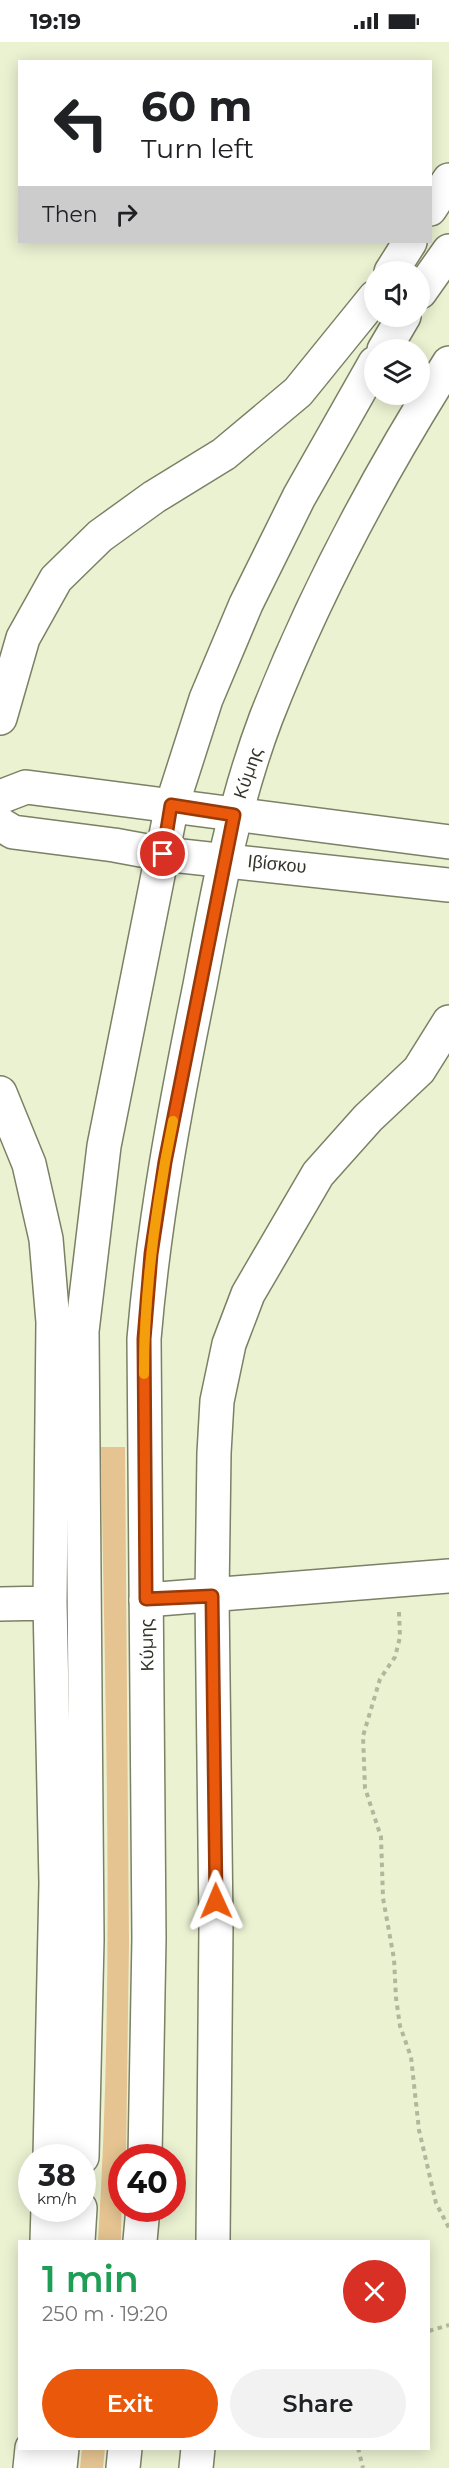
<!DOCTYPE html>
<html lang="en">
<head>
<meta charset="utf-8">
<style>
  body { margin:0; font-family:Montserrat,sans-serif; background:#f2f2f2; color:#202124; height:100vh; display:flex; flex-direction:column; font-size:22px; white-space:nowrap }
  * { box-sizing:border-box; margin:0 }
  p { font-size:20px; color:#757577 }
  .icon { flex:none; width:33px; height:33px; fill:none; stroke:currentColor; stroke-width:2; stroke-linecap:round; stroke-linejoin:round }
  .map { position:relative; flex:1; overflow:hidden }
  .drawer { position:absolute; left:18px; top:2198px; width:412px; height:210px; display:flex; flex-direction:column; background:#fff; border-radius:0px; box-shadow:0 3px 15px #0003 }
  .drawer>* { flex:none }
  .top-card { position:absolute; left:18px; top:18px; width:414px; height:183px; border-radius:0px; box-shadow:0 3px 15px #0003; background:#fff; color:#202124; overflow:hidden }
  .buttons { position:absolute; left:364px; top:219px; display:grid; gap:12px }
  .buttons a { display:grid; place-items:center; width:66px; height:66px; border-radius:50%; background:#fff; box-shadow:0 3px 15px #0003; font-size:30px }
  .speed { position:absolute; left:18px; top:2102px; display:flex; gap:12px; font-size:30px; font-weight:700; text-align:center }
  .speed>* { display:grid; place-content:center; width:78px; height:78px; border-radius:50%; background:#fff; box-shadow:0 3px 15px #0003; line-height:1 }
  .speed small { font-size:15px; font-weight:400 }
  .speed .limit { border:9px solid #d22; background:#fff; color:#111 }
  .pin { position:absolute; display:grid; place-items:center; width:51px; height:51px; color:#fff; margin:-26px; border:3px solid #fff; border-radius:50%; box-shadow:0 2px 6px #0007 }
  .me { position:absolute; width:66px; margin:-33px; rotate:359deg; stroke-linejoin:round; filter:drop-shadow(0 0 4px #0008) }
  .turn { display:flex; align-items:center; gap:21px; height:126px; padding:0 24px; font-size:27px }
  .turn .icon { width:78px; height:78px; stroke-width:2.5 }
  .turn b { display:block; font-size:42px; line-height:51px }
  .then { display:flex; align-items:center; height:57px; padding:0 24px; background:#0003; gap:12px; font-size:22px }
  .round { display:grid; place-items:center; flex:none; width:63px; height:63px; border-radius:32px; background:#f2f2f2 }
  .summary { display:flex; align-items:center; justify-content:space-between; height:102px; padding:0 24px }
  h1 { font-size:36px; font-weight:600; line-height:45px; color:#1e9e55 }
  .button { display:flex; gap:12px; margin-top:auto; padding:12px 24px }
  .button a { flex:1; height:69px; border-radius:36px; background:#ea580c; color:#fff; font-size:24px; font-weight:600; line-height:69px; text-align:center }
  .button a+a { background:#f2f2f2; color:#202124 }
  .status { display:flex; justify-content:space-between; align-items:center; height:42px; padding:0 30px; background:#fff; direction:ltr }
  .status svg { height:16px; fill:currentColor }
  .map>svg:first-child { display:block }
  .green { fill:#e5c491 }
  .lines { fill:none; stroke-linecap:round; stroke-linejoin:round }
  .minor-casing { stroke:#7a8164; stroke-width:36 }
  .major-casing { stroke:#7a8164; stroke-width:36 }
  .path { stroke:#b1b69d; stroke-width:4; stroke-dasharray:4.5 4.5; stroke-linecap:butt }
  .minor { stroke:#fff; stroke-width:33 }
  .major { stroke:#fff; stroke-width:33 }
  .route-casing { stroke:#983908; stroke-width:15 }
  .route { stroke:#ea580c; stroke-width:10 }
  .slow { stroke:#f59e0b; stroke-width:10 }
  .labels { text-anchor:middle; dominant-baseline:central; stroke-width:5; stroke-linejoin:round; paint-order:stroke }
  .street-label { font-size:18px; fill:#323529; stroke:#fff }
</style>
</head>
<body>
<div class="status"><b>19:19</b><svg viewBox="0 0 49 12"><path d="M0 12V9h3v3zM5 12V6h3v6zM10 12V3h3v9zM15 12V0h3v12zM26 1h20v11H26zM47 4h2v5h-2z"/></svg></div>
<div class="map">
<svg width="449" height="2426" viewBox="0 0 449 2426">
  <rect width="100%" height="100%" fill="#ebf2d2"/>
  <path class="green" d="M101,1405H125L129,1901L126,2115H122L121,2199H98C115,1935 105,1669 101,1405Z
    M82,2406H105L103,2426H80Z"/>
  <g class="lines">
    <defs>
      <path id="minor" d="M430,167L449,138
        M391,230L410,200
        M0,676L23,596L56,537L100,494L154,455L224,412L298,350L375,255
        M0,755L26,745L449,800
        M0,782L13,790L114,803L163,812L449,843
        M0,1051L29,1122L46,1197L53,1280L50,1561L56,1841L50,2115
        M146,1558L449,1534
        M0,1562L50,1561
        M47,2199L48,2166
        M213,2199L216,1883L212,1554L214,1411L217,1359L229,1302L248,1252L318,1132L368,1076L419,1028L449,980
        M30,2426L32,2406
        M196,2426L198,2406"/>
      <path id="major" d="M420,250L449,209
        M384,308L404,274
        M82,2115L87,1898L82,1289L104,1104L172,763L206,657L246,562L299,455L375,321
        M145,2115L149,1896L144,1297C154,1177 176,1061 200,943C217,853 233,763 266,676C314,553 378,433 449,321
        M78,2199L80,2166
        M140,2199L143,2166
        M60,2426L62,2406
        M123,2426L125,2406"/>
    </defs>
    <use href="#minor" class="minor-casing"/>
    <use href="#major" class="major-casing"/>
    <path class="path" d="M399,1570L400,1595L395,1615L380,1637L363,1694L365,1746L381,1795L383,1856L394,1917L396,1956L400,1984L411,2015L419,2088L436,2161L449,2186
      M429,2289L449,2283
      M358,2406L363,2426"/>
    <use href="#minor" class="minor"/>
    <use href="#major" class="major"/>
  </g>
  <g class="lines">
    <defs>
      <path id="route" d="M163,812L171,763L234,773L165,1120L151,1212L144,1297L146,1557L212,1554L216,1859"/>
    </defs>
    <use href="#route" class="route-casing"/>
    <use href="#route" class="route"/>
    <path class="slow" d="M144,1332C144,1247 156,1162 173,1079"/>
  </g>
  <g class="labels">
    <g class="street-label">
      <text transform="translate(248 731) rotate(-71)">Κύμης</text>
      <text transform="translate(277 822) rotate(6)">Ιβίσκου</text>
      <text transform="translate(147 1603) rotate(-91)">Κύμης</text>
    </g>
  </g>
</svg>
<div class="buttons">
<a><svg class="icon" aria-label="sound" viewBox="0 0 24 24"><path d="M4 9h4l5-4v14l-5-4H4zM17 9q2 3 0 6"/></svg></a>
<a><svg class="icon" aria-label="layers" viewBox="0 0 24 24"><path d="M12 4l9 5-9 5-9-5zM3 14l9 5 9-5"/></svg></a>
</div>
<div class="speed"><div>38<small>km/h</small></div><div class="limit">40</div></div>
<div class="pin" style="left:163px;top:812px;background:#d93025"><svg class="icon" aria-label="arrive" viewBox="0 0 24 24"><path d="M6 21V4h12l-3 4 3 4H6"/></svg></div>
<svg class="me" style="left:216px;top:1859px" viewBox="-20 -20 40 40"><path d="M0-17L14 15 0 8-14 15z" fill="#ea580c" stroke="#fff" stroke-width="4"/></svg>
<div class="top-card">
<div class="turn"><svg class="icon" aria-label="left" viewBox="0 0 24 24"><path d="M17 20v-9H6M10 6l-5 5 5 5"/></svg><div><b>60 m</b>Turn left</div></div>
<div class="then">Then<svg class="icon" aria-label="right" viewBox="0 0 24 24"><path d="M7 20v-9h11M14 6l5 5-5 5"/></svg></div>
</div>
<section class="drawer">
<div class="summary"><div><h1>1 min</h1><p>250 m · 19:20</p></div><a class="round" style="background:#d93025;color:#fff"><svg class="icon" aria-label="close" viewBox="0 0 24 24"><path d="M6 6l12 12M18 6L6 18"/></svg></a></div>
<div class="button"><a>Exit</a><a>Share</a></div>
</section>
</div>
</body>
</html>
